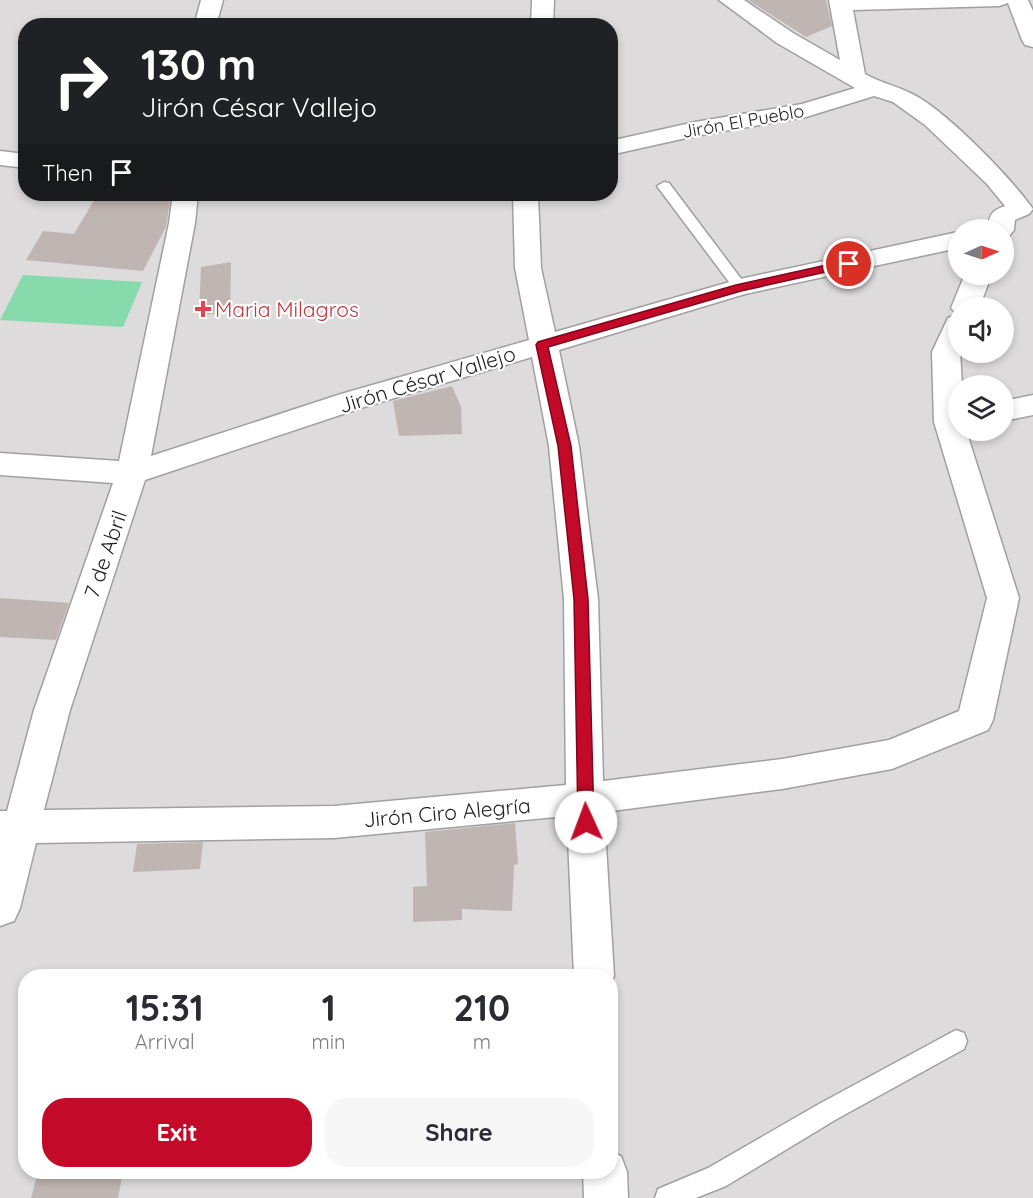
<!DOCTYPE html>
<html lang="en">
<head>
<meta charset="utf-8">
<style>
  body { margin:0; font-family:Quicksand,sans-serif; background:#f7f7f7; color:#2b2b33; height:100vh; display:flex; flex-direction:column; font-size:22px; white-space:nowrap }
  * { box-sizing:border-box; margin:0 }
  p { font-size:20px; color:#7c7c81 }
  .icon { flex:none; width:33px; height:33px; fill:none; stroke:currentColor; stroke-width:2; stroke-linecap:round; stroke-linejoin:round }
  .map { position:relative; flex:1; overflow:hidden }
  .drawer { position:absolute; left:18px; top:969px; width:600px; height:210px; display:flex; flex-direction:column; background:#fff; border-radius:24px; box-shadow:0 3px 9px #0003 }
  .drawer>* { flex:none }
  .banner { position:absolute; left:18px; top:18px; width:600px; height:183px; border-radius:24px; box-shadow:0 3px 9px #0003; background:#202124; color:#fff; overflow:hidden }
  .needle { width:39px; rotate:87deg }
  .tools { position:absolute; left:948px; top:219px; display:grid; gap:12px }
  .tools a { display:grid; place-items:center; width:66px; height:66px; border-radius:50%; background:#fff; box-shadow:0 3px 9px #0003; font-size:30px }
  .pin { position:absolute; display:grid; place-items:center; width:51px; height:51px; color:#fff; margin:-26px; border:3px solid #fff; border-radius:50%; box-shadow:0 2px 6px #0007 }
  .me { position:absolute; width:66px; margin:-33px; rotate:358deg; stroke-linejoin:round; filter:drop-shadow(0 0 4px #0008) }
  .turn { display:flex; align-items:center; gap:21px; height:126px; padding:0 24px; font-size:27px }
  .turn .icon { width:78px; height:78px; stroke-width:2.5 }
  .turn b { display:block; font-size:42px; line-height:51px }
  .then { display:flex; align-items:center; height:57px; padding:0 24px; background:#0003; gap:12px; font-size:22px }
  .eta { display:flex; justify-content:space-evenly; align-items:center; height:102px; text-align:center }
  .eta b { font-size:36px; font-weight:800; line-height:42px }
  .button { display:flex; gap:12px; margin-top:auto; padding:12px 24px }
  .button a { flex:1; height:69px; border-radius:24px; background:#c30a28; color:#fff; font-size:24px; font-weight:800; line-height:69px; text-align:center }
  .button a+a { background:#f7f7f7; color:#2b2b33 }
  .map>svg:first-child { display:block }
  .residential { fill:#dddbdc; fill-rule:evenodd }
  .pitch { fill:#87daac }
  .building { fill:#bfb5b2 }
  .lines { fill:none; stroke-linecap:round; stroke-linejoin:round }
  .lane-casing { stroke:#a0a0a0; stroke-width:3 }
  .street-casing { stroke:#a0a0a0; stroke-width:3 }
  .lane { fill:#fff; fill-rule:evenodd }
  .street { fill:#fff; fill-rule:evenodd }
  .route { fill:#c30a28; stroke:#7f061a; stroke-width:1.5 }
  .health-dot { fill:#e0444e; stroke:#fff; stroke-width:2 }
  .labels { text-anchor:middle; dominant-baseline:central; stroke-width:4.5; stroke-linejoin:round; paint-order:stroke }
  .far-street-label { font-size:18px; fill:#1f1f1f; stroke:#fff }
  .health-label { font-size:21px; fill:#be3a42; stroke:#fff; text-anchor:start }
  .street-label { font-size:21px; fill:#1f1f1f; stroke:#fff }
</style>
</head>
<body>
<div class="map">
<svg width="1033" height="1198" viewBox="0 0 1033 1198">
  <rect width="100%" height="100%" fill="#efeae5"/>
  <path class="residential" d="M0,0H1033V1198H0ZM26,26H610V194H26ZM958,230H1004V274H958ZM958,308H1004V352H958ZM958,386H1004V430H958ZM26,976H610V1172H26Z"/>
  <path class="pitch" d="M23,275L142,282L123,327L0,320Z"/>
  <path class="building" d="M748,0H826L832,26L806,37Z
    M98,194H171L166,227L143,271L26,260L43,231L74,234Z
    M231,262L230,313L199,315L201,267Z
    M452,386L461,407L462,434L399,436L393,401Z
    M0,598L69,603L56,640L0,637Z
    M515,823L518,864L514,865L512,911L462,909V920L413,922V887L427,886L425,832Z
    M203,842L200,869L133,872L137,844Z
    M38,1172H123L118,1198H31Z"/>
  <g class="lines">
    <defs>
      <path id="lane" d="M664,182L669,183L745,284L747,287L745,290H735L657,186Z
        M956,1030L964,1033L967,1041L964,1049L835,1120L726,1186L696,1198H655L658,1189L708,1168L819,1104Z"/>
      <path id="street" d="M201,0H223L216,26H194Z
        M532,0H554L553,26H531Z
        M719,0H744L793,33L840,60L829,0H1028L1033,11V47L1025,45L1022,40L1008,3L999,6L853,10L865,74C879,82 893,85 908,92C942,106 1011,178 1033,209L1029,214L1015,220L1014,230L1010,235L1004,237V230H988C989,215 991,211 1005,206L987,184L925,125L893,102L874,96L806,117L695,136L610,155V141L695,122L802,104L855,88L777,43Z
        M0,151L26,154V168L0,165Z
        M173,194H198L195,223L151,456L341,394L529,340L515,268L513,194H538L541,268L555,332L740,279L958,232V248L745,294L559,350L579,446L598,599L603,781L782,759L889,740L959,711L987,598L934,422L932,352L948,318L958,315L962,386H958V430H966L1019,598L993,720L988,730L892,769L782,789L604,812L614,976L610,984V976H574L567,816L334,838L36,843L20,908L14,921L0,926V811H7L34,710L113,483L0,475V453L119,461L169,223ZM532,357L549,446L564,599L566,785L334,806L44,810L70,710L145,480L361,408Z
        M965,274H992L979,308H958V315L951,308Z
        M1033,395V415L1004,421V401Z
        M610,1152L621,1156L627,1172L628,1198H584L583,1172H610Z"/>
    </defs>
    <use href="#lane" class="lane-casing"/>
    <use href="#street" class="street-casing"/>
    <use href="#lane" class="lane"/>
    <use href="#street" class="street"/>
  </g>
  <path class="route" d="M849,260L853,261V266L741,291L548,347L571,446L588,599L594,822L592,826L586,828L581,826L578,822L574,599L558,446L536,345L538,342L736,285Z"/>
  <path class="health-dot" d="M200 300h6v6h6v6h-6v6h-6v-6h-6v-6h6z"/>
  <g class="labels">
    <g class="far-street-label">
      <text transform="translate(743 121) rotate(-10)">Jirón El Pueblo</text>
    </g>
    <g class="health-label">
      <text x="215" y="309">Maria Milagros</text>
    </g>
    <g class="street-label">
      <text transform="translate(427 379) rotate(-17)">Jirón César Vallejo</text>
      <text transform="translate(105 554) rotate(-71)">7 de Abril</text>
      <text transform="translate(447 812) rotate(-5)">Jirón Ciro Alegría</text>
    </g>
  </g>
</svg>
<div class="tools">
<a><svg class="needle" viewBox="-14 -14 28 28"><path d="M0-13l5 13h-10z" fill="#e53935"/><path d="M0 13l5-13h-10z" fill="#7c7c81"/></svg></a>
<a><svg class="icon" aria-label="sound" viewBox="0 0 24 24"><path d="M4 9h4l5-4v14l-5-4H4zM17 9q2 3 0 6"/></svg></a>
<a><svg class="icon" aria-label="layers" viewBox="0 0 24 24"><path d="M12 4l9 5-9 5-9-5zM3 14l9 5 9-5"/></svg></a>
</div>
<div class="pin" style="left:849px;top:264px;background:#d93025"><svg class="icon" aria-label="arrive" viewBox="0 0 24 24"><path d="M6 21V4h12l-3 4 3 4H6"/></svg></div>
<svg class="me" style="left:586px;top:822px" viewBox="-20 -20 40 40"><circle r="19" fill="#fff"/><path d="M0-13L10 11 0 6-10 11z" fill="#c30a28"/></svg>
<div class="banner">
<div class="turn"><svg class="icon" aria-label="right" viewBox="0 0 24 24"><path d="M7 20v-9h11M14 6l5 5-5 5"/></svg><div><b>130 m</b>Jirón César Vallejo</div></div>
<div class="then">Then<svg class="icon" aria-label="arrive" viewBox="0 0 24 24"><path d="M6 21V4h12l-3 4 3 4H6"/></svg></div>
</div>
<section class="drawer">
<div class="eta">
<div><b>15:31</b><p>Arrival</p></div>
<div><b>1</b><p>min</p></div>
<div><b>210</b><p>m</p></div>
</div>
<div class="button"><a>Exit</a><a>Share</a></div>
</section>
</div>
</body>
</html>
